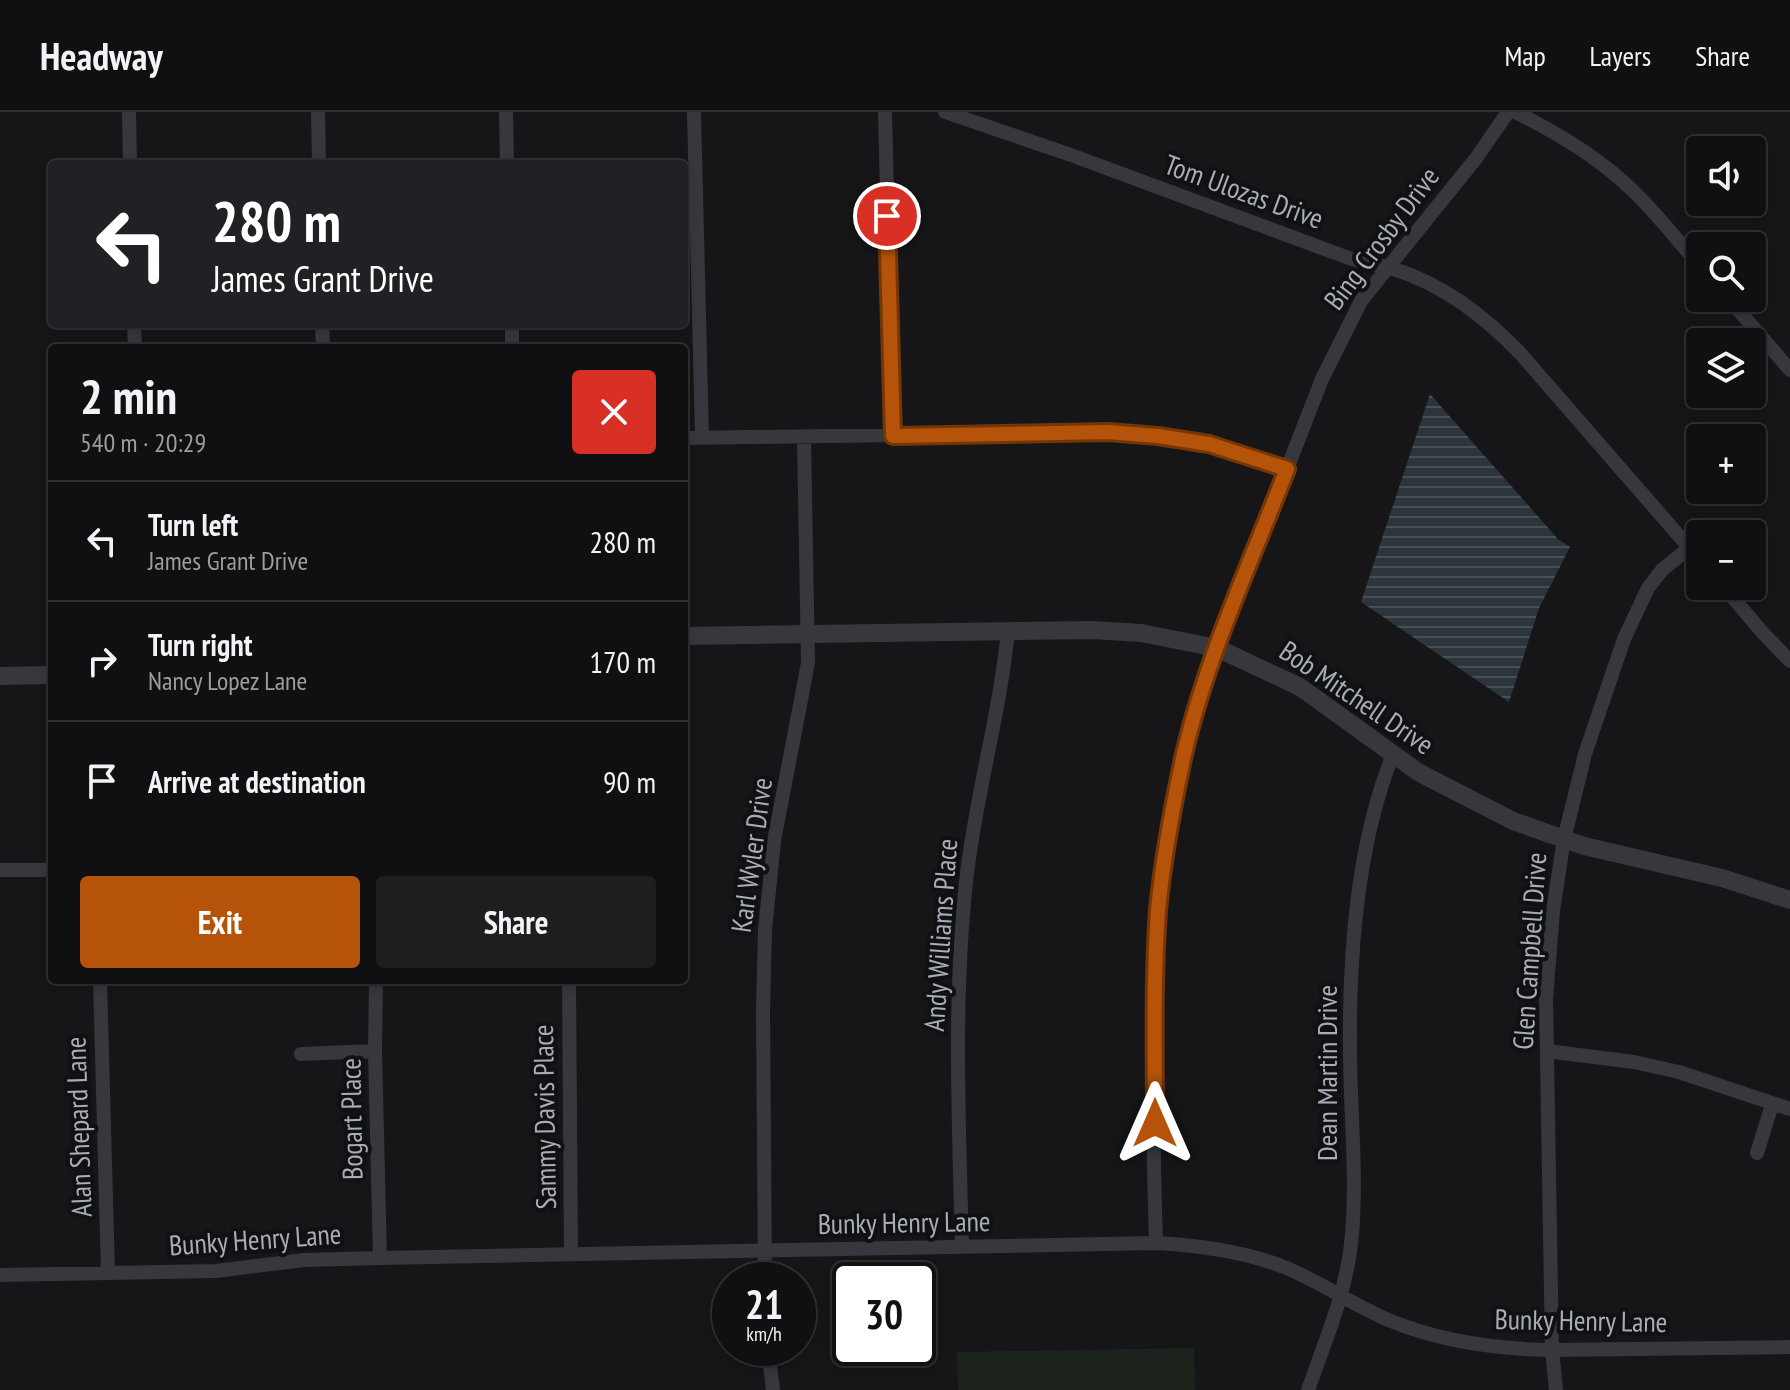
<!DOCTYPE html>
<html lang="en">
<head>
<meta charset="utf-8">
<style>
  body { margin:0; font-family:"PT Sans Narrow",sans-serif; background:#1e1e20; color:#f1f3f6; height:100vh; display:flex; flex-direction:column; font-size:30px; white-space:nowrap }
  * { box-sizing:border-box; margin:0 }
  p { font-size:26px; color:#9c9d9f }
  .icon { flex:none; width:44px; height:44px; fill:none; stroke:currentColor; stroke-width:2; stroke-linecap:round; stroke-linejoin:round }
  .map { position:relative; flex:1; overflow:hidden }
  .drawer { position:absolute; left:48px; top:232px; width:640px; height:640px; display:flex; flex-direction:column; background:#101012; border-radius:8px; box-shadow:0 4px 12px #0003,0 0 0 2px #303032 }
  .drawer>* { flex:none }
  .guide { position:absolute; left:48px; top:48px; width:640px; height:168px; border-radius:8px; box-shadow:0 4px 12px #0003,0 0 0 2px #303032; background:#202124; color:#fff; overflow:hidden }
  .tools { position:absolute; left:1686px; top:24px; display:grid; gap:16px }
  .tools a { display:grid; place-items:center; width:80px; height:80px; border-radius:8px; background:#101012; box-shadow:0 4px 12px #0003,0 0 0 2px #303032; font-size:40px }
  .speed { position:absolute; left:712px; top:1150px; display:flex; gap:16px; font-size:40px; font-weight:700; text-align:center }
  .speed>* { display:grid; place-content:center; width:104px; height:104px; border-radius:50%; background:#101012; box-shadow:0 4px 12px #0003,0 0 0 2px #303032; line-height:1 }
  .speed small { font-size:20px; font-weight:400 }
  .speed .limit { border:4px solid #111; border-radius:12px; background:#fff; color:#111 }
  .pin { position:absolute; display:grid; place-items:center; width:68px; height:68px; color:#fff; margin:-34px; border:4px solid #fff; border-radius:50%; box-shadow:0 2px 8px #0007 }
  .me { position:absolute; width:88px; margin:-44px; rotate:0deg; stroke-linejoin:round; filter:drop-shadow(0 0 6px #0008) }
  .turn { display:flex; align-items:center; gap:28px; height:168px; padding:0 32px; font-size:36px }
  .turn .icon { width:104px; height:104px; stroke-width:2.5 }
  .turn b { display:block; font-size:56px; line-height:68px }
  .round { display:grid; place-items:center; flex:none; width:84px; height:84px; border-radius:8px; background:#1e1e20 }
  .head { display:flex; align-items:center; justify-content:space-between; height:136px; padding:0 32px }
  h1 { font-size:48px; font-weight:800; line-height:60px }
  .primary-button { display:flex; gap:16px; margin-top:auto; padding:16px 32px }
  .primary-button a { flex:1; height:92px; border-radius:8px; background:#b45309; color:#fff; font-size:32px; font-weight:800; line-height:92px; text-align:center }
  .primary-button a+a { background:#1e1e20; color:#f1f3f6 }
  ul { padding:0; list-style:none }
  li { display:flex; align-items:center; gap:24px; height:120px; padding:0 32px; border-top:2px solid #303032 }
  li div { flex:1 }
  li b { display:block; font-size:30px }
  li em { font-style:normal }
  header { display:flex; align-items:center; gap:48px; box-sizing:border-box; height:112px; padding:0 40px; background:#101012; border-bottom:2px solid #303032 }
  header strong { font-size:38px }
  nav { display:flex; gap:44px; margin-inline-start:auto; font-size:28px }
  .map>svg:first-child { display:block }
  .green { fill:#1c231d }
  .water { fill:url(#water-rules) }
  .lines { fill:none; stroke-linecap:round; stroke-linejoin:round }
  .minor { stroke:#37383d; stroke-width:14 }
  .tertiary { stroke:#37383d; stroke-width:18 }
  .route-casing { stroke:#753606; stroke-width:20 }
  .route { stroke:#b45309; stroke-width:14 }
  .labels { text-anchor:middle; dominant-baseline:central; stroke-width:8; stroke-linejoin:round; paint-order:stroke }
  .street-label { font-size:28px; fill:#a8adb8; stroke:#111113 }
</style>
</head>
<body>
<header>
<strong>Headway</strong>
<nav><a>Map</a><a>Layers</a><a>Share</a></nav>
</header>
<div class="map">
<svg width="1790" height="1278" viewBox="0 0 1790 1278">
  <defs>
    <pattern id="water-rules" width="6" height="5" patternUnits="userSpaceOnUse" patternTransform="scale(2)"><rect width="6" height="5" fill="#2c353c"/><path d="M0 2.5h6" fill="none" stroke="#485056"/></pattern>
  </defs>
  <rect width="100%" height="100%" fill="#161618"/>
  <path class="green" d="M1194,1236L1195,1278H958L957,1240Z"/>
  <path class="water" d="M1430,282L1558,427L1570,435L1539,496L1509,590L1361,490Z"/>
  <g class="lines">
    <path class="minor" d="M129,0L130,52
      M318,0L319,52
      M506,0L507,52
      M694,0L702,326
      M885,0L893,324
      M945,0L1071,43L1357,149C1369,152 1382,153 1394,157C1444,173 1484,204 1520,241L1700,448
      M1515,0C1556,20 1596,44 1629,75C1655,99 1677,128 1700,154
      M1728,186L1790,258
      M134,212L135,236
      M322,212L323,236
      M512,212V236
      M684,326L1108,320L1158,324L1209,332L1287,357
      M1723,474L1762,520L1790,549
      M0,758H52
      M100,868L108,1161
      M376,868L375,939L380,1146
      M569,868L571,1142
      M1547,939L1634,950L1679,960L1790,997
      M301,942L375,939
      M1757,1041L1772,993
      M1156,1131C1151,968 1148,802 1184,642C1198,581 1222,523 1245,465C1271,399 1296,333 1322,267L1361,189L1477,45L1508,0
      M962,1135C959,1013 953,891 966,770C975,685 1000,603 1008,518
      M0,1163L216,1159L304,1148L380,1146L1156,1131C1195,1133 1233,1138 1270,1150C1313,1164 1350,1192 1391,1209C1442,1230 1497,1237 1552,1238L1790,1235
      M765,1168L763,898L765,818L774,729L808,551L804,326
      M768,1236L773,1278
      M1308,1278C1325,1229 1345,1184 1351,1132C1358,1068 1350,1001 1350,937C1349,839 1357,733 1393,642
      M1556,1278L1552,1238L1546,887L1553,799L1564,727L1585,642L1624,527L1648,476L1662,458L1689,436"/>
    <path class="tertiary" d="M684,524L1092,518L1141,521L1217,536L1300,575L1418,660L1513,709L1584,734L1722,766L1790,788
      M0,564L52,563"/>
  </g>
  <g class="lines">
    <defs>
      <path id="route" d="M887,104L893,324L1108,320L1158,324L1209,332L1287,357C1251,450 1207,544 1184,642C1173,693 1163,746 1158,798C1153,869 1155,940 1155,1011"/>
    </defs>
    <use href="#route" class="route-casing"/>
    <use href="#route" class="route"/>
  </g>
  <g class="labels">
    <g class="street-label">
      <text transform="translate(1244 79) rotate(20)">Tom Ulozas Drive</text>
      <text transform="translate(1381 126) rotate(-53)">Bing Crosby Drive</text>
      <text transform="translate(1357 585) rotate(34)">Bob Mitchell Drive</text>
      <text transform="translate(751 743) rotate(-82)">Karl Wyler Drive</text>
      <text transform="translate(940 823) rotate(-86)">Andy Williams Place</text>
      <text transform="translate(1529 839) rotate(-86)">Glen Campbell Drive</text>
      <text transform="translate(1326 961) rotate(-90)">Dean Martin Drive</text>
      <text transform="translate(544 1005) rotate(-91)">Sammy Davis Place</text>
      <text transform="translate(351 1007) rotate(-91)">Bogart Place</text>
      <text transform="translate(78 1015) rotate(-92)">Alan Shepard Lane</text>
      <text transform="translate(904 1110) rotate(-1)">Bunky Henry Lane</text>
      <text transform="translate(255 1127) rotate(-4)">Bunky Henry Lane</text>
      <text transform="translate(1581 1208) rotate(1)">Bunky Henry Lane</text>
    </g>
  </g>
</svg>
<div class="tools">
<a><svg class="icon" aria-label="sound" viewBox="0 0 24 24"><path d="M4 9h4l5-4v14l-5-4H4zM17 9q2 3 0 6"/></svg></a>
<a><svg class="icon" aria-label="search" viewBox="0 0 24 24"><circle cx="10" cy="10" r="6"/><path d="M15 15l6 6"/></svg></a>
<a><svg class="icon" aria-label="layers" viewBox="0 0 24 24"><path d="M12 4l9 5-9 5-9-5zM3 14l9 5 9-5"/></svg></a>
<a>+</a>
<a>−</a>
</div>
<div class="speed"><div>21<small>km/h</small></div><div class="limit">30</div></div>
<div class="pin" style="left:887px;top:104px;background:#d93025"><svg class="icon" aria-label="arrive" viewBox="0 0 24 24"><path d="M6 21V4h12l-3 4 3 4H6"/></svg></div>
<svg class="me" style="left:1155px;top:1011px" viewBox="-20 -20 40 40"><path d="M0-17L14 15 0 8-14 15z" fill="#b45309" stroke="#fff" stroke-width="4"/></svg>
<div class="guide">
<div class="turn"><svg class="icon" aria-label="left" viewBox="0 0 24 24"><path d="M17 20v-9H6M10 6l-5 5 5 5"/></svg><div><b>280 m</b>James Grant Drive</div></div>
</div>
<section class="drawer">
<div class="head"><div><h1>2 min</h1><p>540 m · 20:29</p></div><a class="round" style="background:#d93025;color:#fff"><svg class="icon" aria-label="close" viewBox="0 0 24 24"><path d="M6 6l12 12M18 6L6 18"/></svg></a></div>
<ul>
<li><svg class="icon" aria-label="left" viewBox="0 0 24 24"><path d="M17 20v-9H6M10 6l-5 5 5 5"/></svg><div><b>Turn left</b><p>James Grant Drive</p></div><em>280 m</em></li>
<li><svg class="icon" aria-label="right" viewBox="0 0 24 24"><path d="M7 20v-9h11M14 6l5 5-5 5"/></svg><div><b>Turn right</b><p>Nancy Lopez Lane</p></div><em>170 m</em></li>
<li><svg class="icon" aria-label="arrive" viewBox="0 0 24 24"><path d="M6 21V4h12l-3 4 3 4H6"/></svg><div><b>Arrive at destination</b></div><em>90 m</em></li>
</ul>
<div class="primary-button"><a>Exit</a><a>Share</a></div>
</section>
</div>
</body>
</html>
